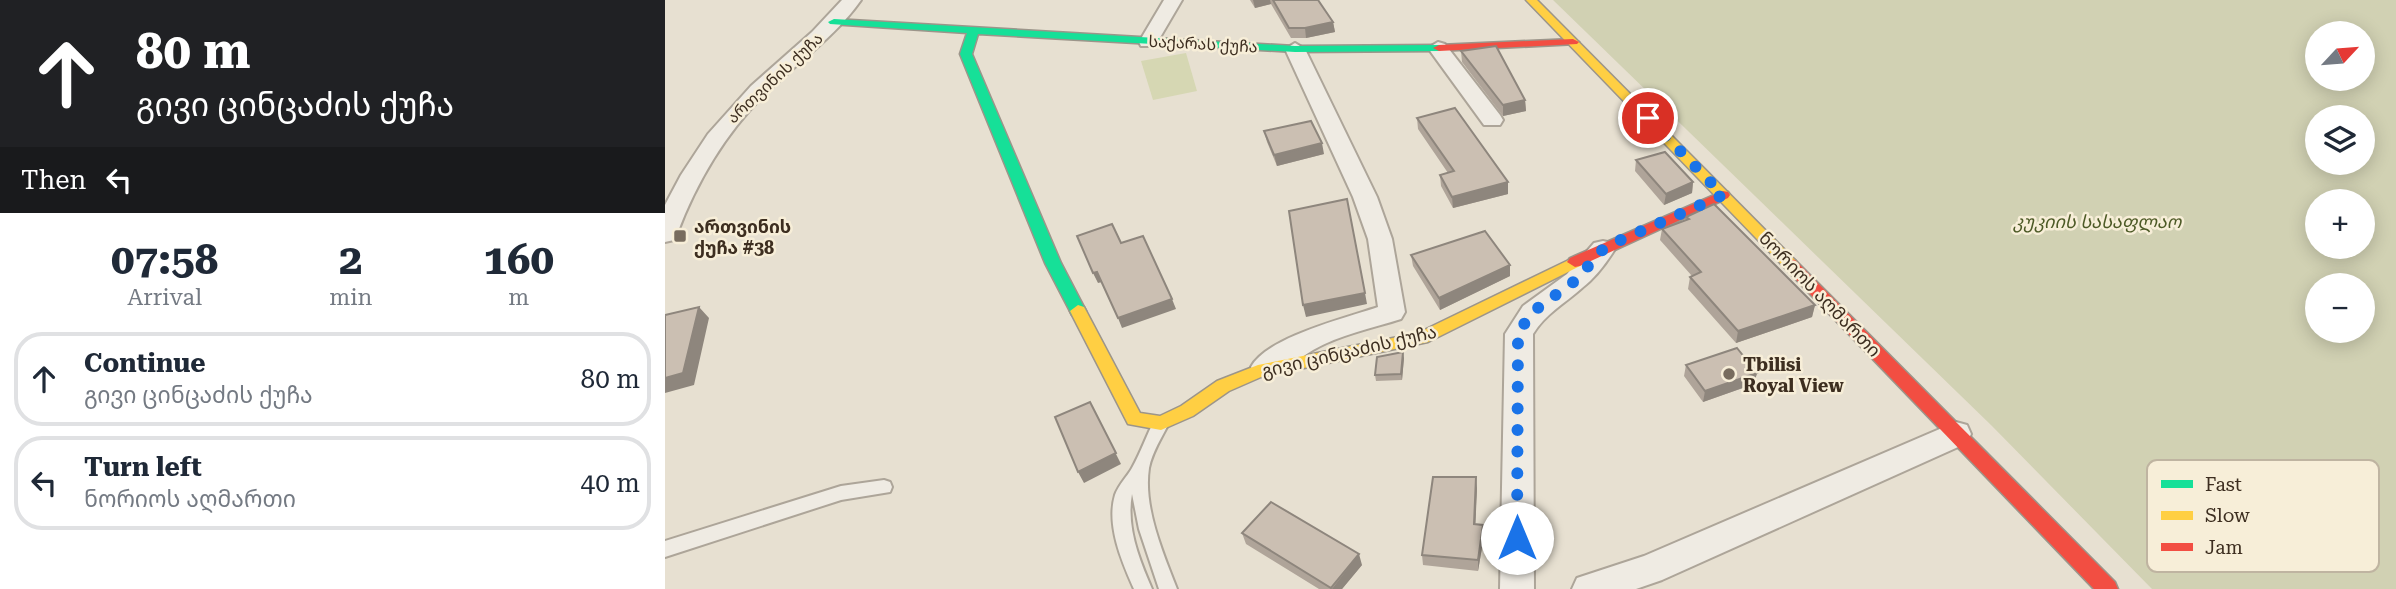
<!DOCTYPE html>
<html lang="en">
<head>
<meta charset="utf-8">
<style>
  body { margin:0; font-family:"Roboto Serif","Noto Sans Georgian",serif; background:#f2f2f3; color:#1f2937; height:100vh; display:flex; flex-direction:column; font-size:26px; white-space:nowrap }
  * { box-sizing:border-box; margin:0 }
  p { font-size:23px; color:#747a83 }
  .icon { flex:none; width:38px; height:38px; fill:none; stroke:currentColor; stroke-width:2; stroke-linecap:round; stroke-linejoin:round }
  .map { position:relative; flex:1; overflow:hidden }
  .panel { display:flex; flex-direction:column; background:#fff; width:665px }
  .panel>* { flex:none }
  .hud { background:#202124; color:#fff; overflow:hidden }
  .needle { width:46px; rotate:64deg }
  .fabs { position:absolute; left:1640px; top:21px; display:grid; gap:14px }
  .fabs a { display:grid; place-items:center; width:70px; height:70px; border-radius:50%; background:#fff; box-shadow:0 4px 18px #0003; font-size:35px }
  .pin { position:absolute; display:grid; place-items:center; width:60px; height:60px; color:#fff; margin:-30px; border:4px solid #fff; border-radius:50%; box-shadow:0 2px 7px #0007 }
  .me { position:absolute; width:77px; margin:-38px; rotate:0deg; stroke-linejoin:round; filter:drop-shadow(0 0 5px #0008) }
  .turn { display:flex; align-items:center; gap:24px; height:147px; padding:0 21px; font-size:32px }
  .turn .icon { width:91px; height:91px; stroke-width:2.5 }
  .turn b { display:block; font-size:49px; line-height:60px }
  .then { display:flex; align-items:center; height:66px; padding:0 21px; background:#0003; gap:14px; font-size:26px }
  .eta { display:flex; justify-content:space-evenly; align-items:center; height:119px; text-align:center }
  .eta b { font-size:42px; font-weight:700; line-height:49px }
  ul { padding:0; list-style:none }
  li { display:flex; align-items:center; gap:21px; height:94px; margin:0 14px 10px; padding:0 7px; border:4px solid #e0e1e3; border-radius:28px }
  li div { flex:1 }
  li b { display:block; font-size:26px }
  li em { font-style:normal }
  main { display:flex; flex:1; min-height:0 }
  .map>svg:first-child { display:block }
  .green { fill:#d6d7b3 }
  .cemetery { fill:#d1d1b3; fill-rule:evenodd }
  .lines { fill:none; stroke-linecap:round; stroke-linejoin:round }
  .lane-casing { stroke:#ada599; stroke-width:4 }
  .street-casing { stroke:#ada599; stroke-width:4 }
  .fast-casing { stroke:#9c958a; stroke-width:3 }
  .slow-casing { stroke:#9c958a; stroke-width:3 }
  .jam-casing { stroke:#9c958a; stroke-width:3 }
  .lane { fill:#efebe3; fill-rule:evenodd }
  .street { fill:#efebe3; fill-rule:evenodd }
  .fast { fill:#16e098; fill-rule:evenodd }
  .slow { fill:#ffcf43; fill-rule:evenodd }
  .jam { fill:#f24e42; fill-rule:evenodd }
  .wall { fill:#afa499 }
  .shaded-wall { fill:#8e867d }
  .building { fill:#cbbfb2; stroke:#8e867d; stroke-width:2 }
  .route { stroke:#1a73e8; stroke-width:12; stroke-dasharray:0 21.6 }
  .poi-dot { fill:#786c5e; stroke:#f7eed8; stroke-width:2.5 }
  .labels { text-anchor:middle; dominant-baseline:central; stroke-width:5; stroke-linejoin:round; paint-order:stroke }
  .far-street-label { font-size:16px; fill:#3d2e20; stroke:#f7eed8 }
  .park-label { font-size:18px; font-style:italic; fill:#4d5a26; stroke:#f7eed8 }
  .poi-label { font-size:18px; font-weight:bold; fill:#3d2e20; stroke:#f7eed8; text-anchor:start }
  .street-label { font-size:18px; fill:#3d2e20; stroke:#f7eed8 }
  .key { fill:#f7eed8; stroke:#bfb4a1; stroke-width:2 }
  .key-label { font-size:19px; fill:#3d2e20 }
</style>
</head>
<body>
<main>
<section class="panel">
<div class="hud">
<div class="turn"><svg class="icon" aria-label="ahead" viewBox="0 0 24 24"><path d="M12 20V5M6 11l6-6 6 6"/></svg><div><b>80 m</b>გივი ცინცაძის ქუჩა</div></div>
<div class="then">Then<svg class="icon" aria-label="left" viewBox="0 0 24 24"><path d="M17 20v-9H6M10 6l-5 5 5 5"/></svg></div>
</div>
<div class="eta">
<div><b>07:58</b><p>Arrival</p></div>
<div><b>2</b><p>min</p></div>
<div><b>160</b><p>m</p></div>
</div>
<ul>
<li><svg class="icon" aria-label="ahead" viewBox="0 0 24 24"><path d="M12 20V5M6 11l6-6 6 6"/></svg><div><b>Continue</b><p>გივი ცინცაძის ქუჩა</p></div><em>80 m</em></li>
<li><svg class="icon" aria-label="left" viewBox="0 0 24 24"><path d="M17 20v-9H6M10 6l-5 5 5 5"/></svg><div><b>Turn left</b><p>ნორიოს აღმართი</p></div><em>40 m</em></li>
</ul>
</section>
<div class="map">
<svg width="1731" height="589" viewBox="0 0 1731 589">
  <rect width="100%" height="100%" fill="#e7e0d1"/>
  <path class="green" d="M521,53L532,91L488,100L476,61Z"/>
  <path class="cemetery" d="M888,0H1731V589H1487L1327,426ZM1652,33H1698V79H1652ZM1652,117H1698V163H1652ZM1652,201H1698V247H1652ZM1652,285H1698V331H1652Z"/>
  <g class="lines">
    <defs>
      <path id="lane" d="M496,417L502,419L504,423C497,437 487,452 484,468C478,507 498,553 512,589H494L474,529L467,494C461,527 474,559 487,589H469C457,562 441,525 450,495C454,484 462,477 467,468C476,452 482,434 490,419Z
        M219,480L225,482L227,487L225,492L176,500L0,557V541L176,486Z"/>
      <path id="street" d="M177,0H196C170,37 132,63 100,94C60,134 32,181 12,234L9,240L0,242V205L16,175L43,134L86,86L147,32Z
        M499,0H517L490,46H476L474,42Z
        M773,42L780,44L835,115L838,120L835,125H819L763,48Z
        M630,43L640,49L712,197L727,239L740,312L736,319C708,328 674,335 648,350C630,360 612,381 590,375L586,367C602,337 681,318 713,307L703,239L688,197L620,49Z
        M938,241L947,243L950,249C942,262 930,278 917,288C899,304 880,314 868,334L869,589H835L840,334L858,306L902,274L929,243Z
        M1291,422L1302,425L1306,434L1302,443L997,580L971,589H907L912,578L979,556Z"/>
      <path id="fast" d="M169,19L630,46L774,45L780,48L774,51L630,52L313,34L307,54L396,263L421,311L413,317L407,315L380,263L295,54L302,33L165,24L163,22Z"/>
      <path id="slow" d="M861,0H872L1130,260L1133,264L1130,268H1120Z
        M910,257L915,258L918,262L915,266L763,342L596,377L564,391L528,416L496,430L463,424L405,311L413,305L419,307L475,413L495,416L516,406L552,381L593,365L753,333Z"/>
      <path id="jam" d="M908,39L914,42L912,44L774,51L768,48L774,45Z
        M1058,191L1063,192L1065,195L1063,198L915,266L910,267L902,262L905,258Z
        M1125,259L1130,260L1450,582L1453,589H1429L1120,268L1117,264Z"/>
    </defs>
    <use href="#lane" class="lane-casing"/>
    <use href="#street" class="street-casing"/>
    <use href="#fast" class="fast-casing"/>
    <use href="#slow" class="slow-casing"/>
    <use href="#jam" class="jam-casing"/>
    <use href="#lane" class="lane"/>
    <use href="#street" class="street"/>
    <use href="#fast" class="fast"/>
    <use href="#slow" class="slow"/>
    <use href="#jam" class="jam"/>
  </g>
  <path class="wall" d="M585,0H653L668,22L670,32L641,38H626L606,4L590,8Z
    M796,51L860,100L861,111L838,116L797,62Z
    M752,118L843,182V194L788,208L776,186L775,175L783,173L753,129Z
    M599,131L659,154L612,166L602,142Z
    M971,160L1028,182L1027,193L999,205L970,171Z
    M1021,217L1150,305L1147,317L1071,343L1023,289L1025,277L1027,276L995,240L997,229L1021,220Z
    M746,255L845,276L775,310L748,266Z
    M739,358L737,380L711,381L710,375Z
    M1021,365L1092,373L1089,384L1038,402L1019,376Z
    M812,488L810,524L819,536L813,571L758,565L757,555Z
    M577,533L697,565L677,589H654L581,544Z"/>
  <path class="shaded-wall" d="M588,0H605L606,4L590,8Z
    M668,22L670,32L641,38L640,28Z
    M860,100L861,111L838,116V105Z
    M657,143L659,154L612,166L609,155Z
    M843,182V194L788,208L787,197Z
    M1028,182L1027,193L999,205L1001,194Z
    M845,265V276L775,310L774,298Z
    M432,272L437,282L433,283L428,273Z
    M700,293L702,304L641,317L638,305Z
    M507,299L511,309L457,328L453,318Z
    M1150,305L1147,317L1071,343L1073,331Z
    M34,307L44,318L29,385L0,393V378Z
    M738,352L739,358L737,380L736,374Z
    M1092,373L1089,384L1038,402L1040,391Z
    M425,402L456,464L419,483L413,472Z
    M811,477L812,488L810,535L809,524Z
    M818,525L819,536L813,571V560Z
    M694,554L697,565L677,589H667Z"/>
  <path class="building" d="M608,0H653L668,22L640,28H624Z
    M831,46L860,100L838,105L796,51Z
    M790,108L843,182L787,197L775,175L789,171L752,118Z
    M646,121L657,143L609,155L599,131Z
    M1000,152L1028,182L1001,194L971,160Z
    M682,199L700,293L638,305L624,211Z
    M1049,204L1150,305L1073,331L1025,277L1036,272L997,229L1024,219L1021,217Z
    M447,224L456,243L478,236L507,299L453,318L432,272L428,273L412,236Z
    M820,231L845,265L774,298L746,255Z
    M34,307L18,373L0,378V315Z
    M1072,348L1092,373L1040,391L1021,365Z
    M738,352L736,374L710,375L712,357Z
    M425,402L451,453L413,472L390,417Z
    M768,477H811L809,524L818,525L813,560L757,555Z
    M606,502L694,554L666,588L577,533Z"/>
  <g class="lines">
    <path class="route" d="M852,538L853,334L866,313L911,280L940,247L1058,195L983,118"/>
  </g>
  <g class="poi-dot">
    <rect x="8" y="229" width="14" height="14" rx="3.5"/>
    <circle cx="1064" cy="374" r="7"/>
  </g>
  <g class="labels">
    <g class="far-street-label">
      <text transform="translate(538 44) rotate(3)">საქარას ქუჩა</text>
      <text transform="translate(110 78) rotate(-43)">ართვინის ქუჩა</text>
    </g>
    <g class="park-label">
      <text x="1432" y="221">კუკიის სასაფლაო</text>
    </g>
    <g class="poi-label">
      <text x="29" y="226">ართვინის<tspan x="29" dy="21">ქუჩა #38</tspan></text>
      <text x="1078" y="364">Tbilisi<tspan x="1078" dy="21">Royal View</tspan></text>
    </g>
    <g class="street-label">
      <text transform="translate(1155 294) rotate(46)">ნორიოს აღმართი</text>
      <text transform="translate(684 351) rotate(-13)">გივი ცინცაძის ქუჩა</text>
    </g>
  </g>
  <rect x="1482" y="460" width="232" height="112" rx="10" class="key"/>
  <rect x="1496" y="480" width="32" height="8" fill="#16e098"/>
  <rect x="1496" y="511" width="32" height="9" fill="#ffcf43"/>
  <rect x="1496" y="543" width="32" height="8" fill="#f24e42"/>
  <g class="key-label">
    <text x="1540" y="491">Fast</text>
    <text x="1540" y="522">Slow</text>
    <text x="1540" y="554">Jam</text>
  </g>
</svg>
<div class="fabs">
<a><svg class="needle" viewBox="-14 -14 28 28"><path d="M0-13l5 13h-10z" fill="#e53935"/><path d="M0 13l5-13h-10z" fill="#747a83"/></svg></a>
<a><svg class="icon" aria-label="layers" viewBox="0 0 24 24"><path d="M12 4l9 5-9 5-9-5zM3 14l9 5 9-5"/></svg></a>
<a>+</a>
<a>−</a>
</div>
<div class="pin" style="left:983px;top:118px;background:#d93025"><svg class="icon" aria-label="arrive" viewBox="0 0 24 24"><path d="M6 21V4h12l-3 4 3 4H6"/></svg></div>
<svg class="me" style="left:852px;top:538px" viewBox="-20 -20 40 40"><circle r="19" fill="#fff"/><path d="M0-13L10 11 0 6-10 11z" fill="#1a73e8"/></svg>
</div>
</main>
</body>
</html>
